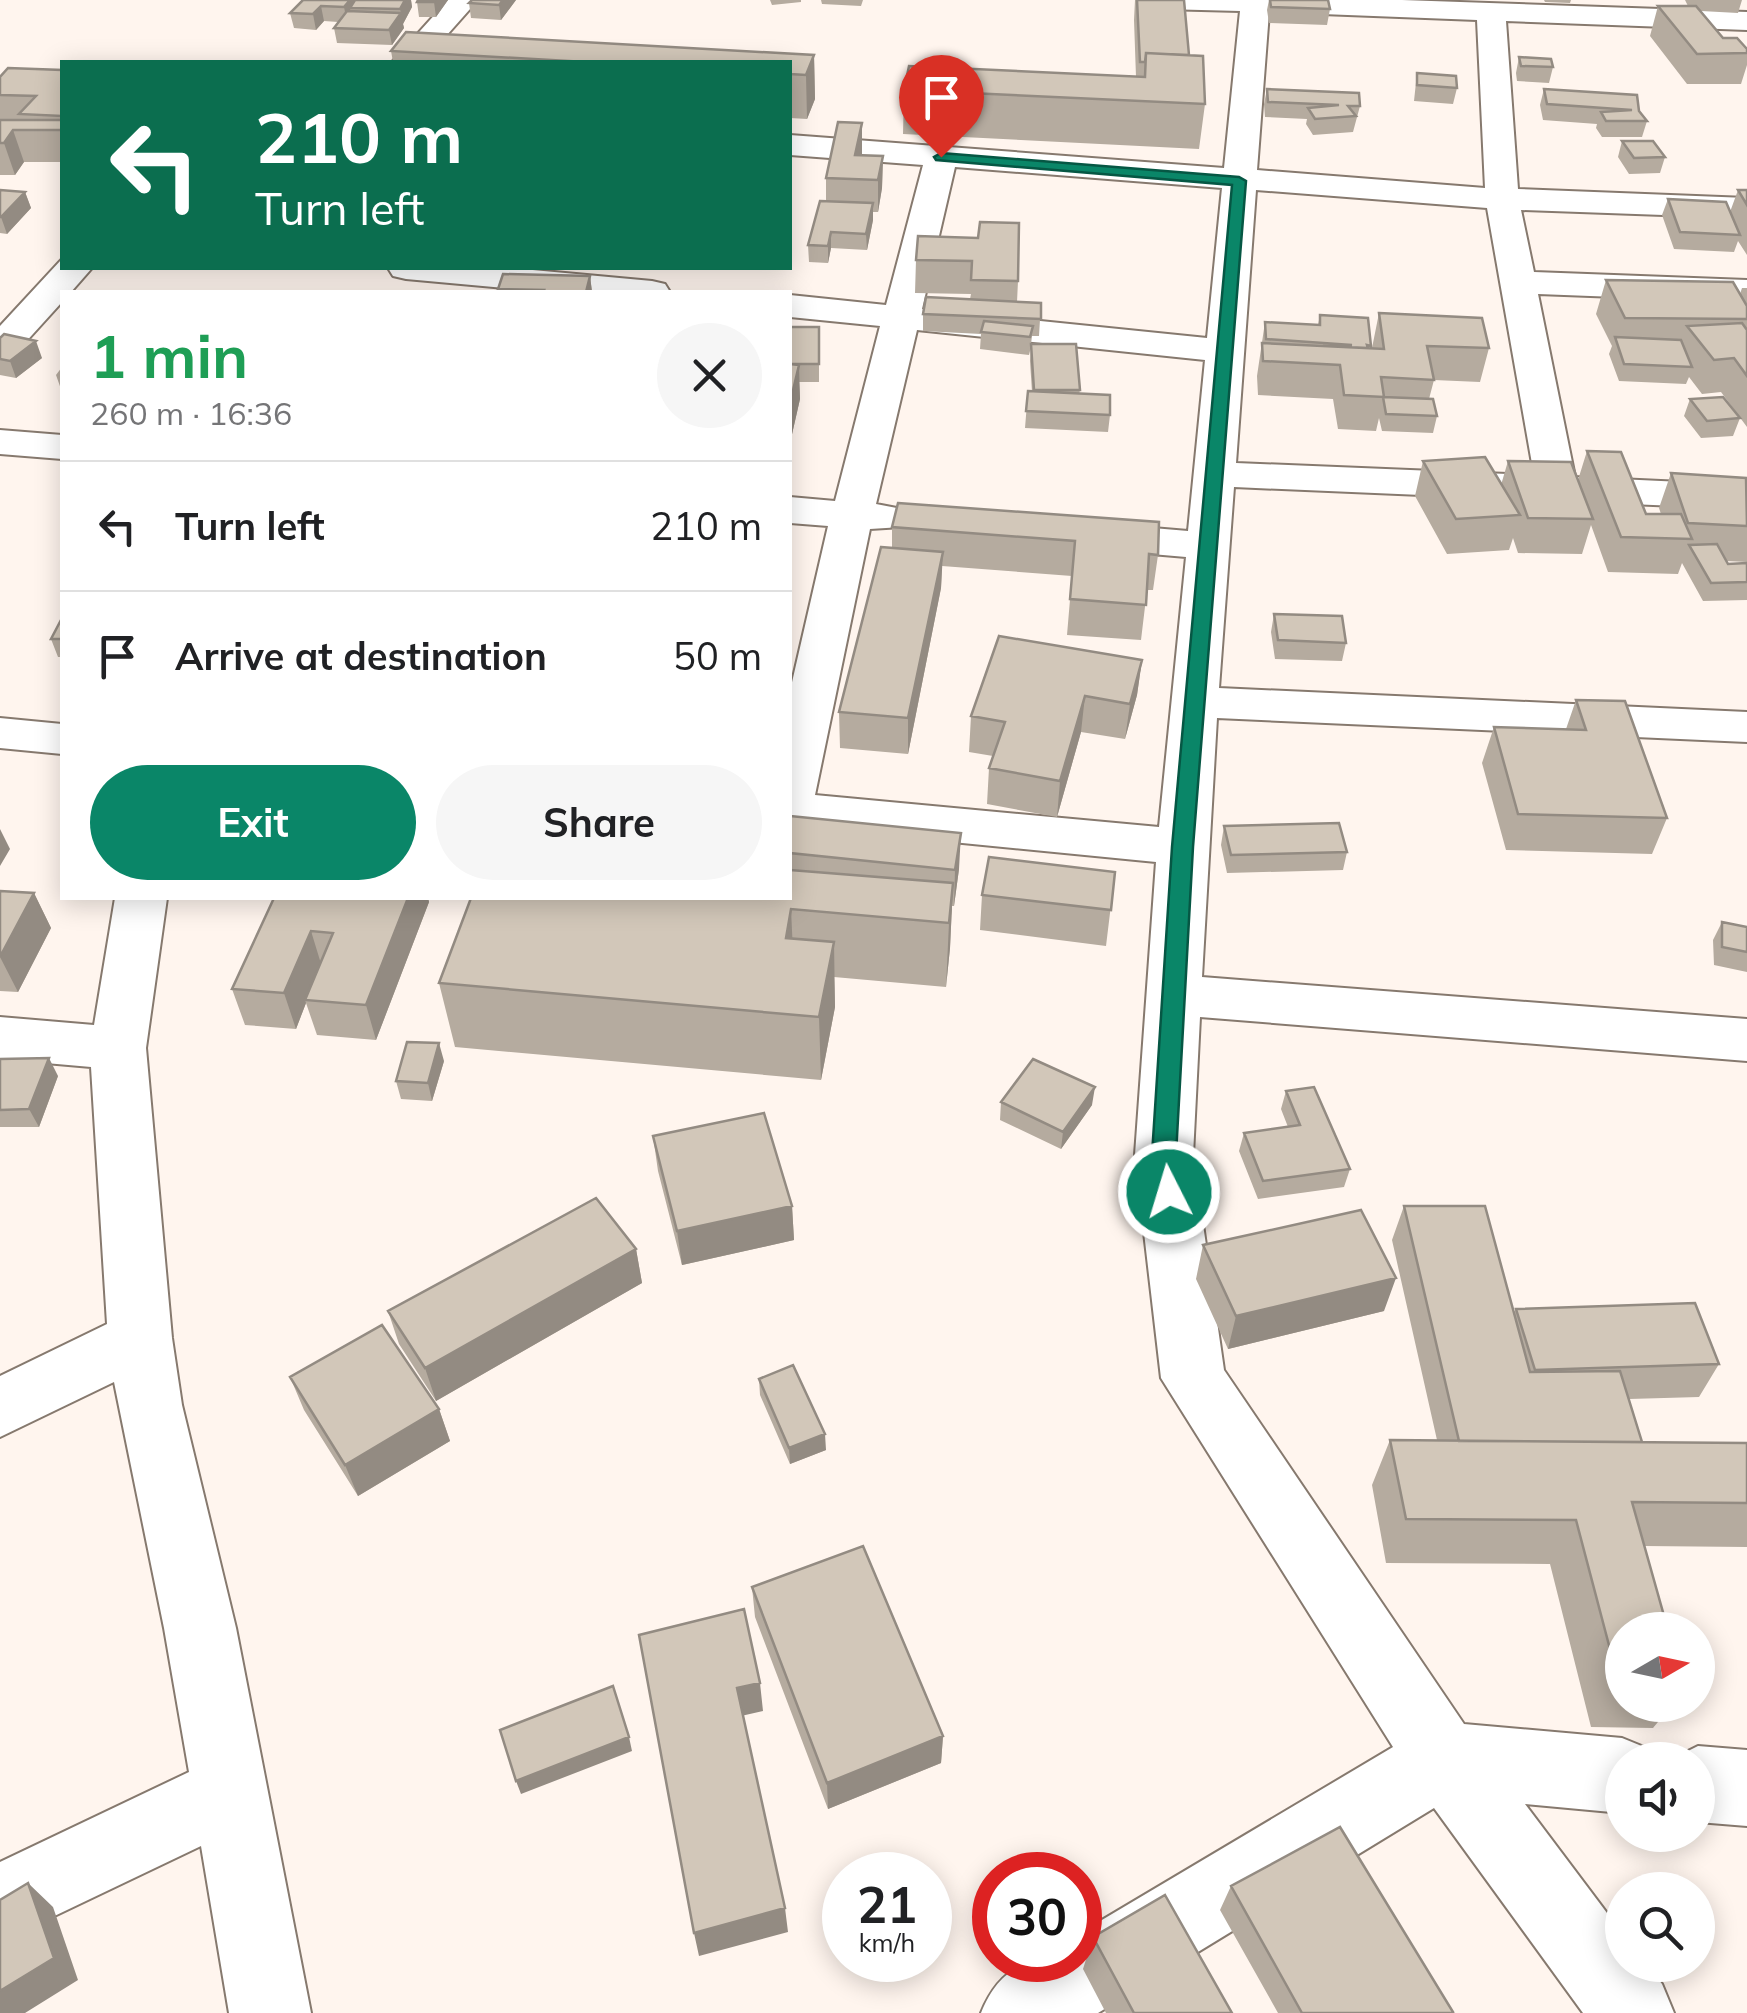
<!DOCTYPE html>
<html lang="en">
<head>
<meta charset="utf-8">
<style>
  body { margin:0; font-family:Mulish,sans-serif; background:#f6f6f6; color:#202124; height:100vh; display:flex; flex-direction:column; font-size:38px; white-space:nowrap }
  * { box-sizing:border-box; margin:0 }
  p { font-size:32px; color:#757577 }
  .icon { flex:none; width:55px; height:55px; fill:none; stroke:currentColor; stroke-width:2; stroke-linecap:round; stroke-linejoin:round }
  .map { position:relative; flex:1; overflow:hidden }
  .sheet { position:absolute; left:60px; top:290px; width:732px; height:610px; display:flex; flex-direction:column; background:#fff; border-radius:0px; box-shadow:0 5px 25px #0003 }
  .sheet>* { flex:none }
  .hud { position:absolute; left:60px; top:60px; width:732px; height:210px; border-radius:0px; box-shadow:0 5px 25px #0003; background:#0b6e4f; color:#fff; overflow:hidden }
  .needle { width:65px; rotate:81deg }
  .fabs { position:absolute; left:1605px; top:1612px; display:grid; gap:20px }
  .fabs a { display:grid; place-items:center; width:110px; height:110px; border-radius:50%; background:#fff; box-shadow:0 5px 25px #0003; font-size:50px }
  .speed { position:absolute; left:822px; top:1852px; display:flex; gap:20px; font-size:50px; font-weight:700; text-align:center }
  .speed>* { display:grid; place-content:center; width:130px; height:130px; border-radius:50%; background:#fff; box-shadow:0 5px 25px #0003; line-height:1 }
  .speed small { font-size:25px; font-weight:400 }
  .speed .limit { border:15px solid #d22; background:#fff; color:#111 }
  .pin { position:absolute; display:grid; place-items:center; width:85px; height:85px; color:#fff; margin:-102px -42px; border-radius:50% 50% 50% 0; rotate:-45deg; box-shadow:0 0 10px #0007 }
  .pin .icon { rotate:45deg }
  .me { position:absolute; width:110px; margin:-55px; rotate:355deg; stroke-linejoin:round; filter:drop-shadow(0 0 8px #0008) }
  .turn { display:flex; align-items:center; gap:35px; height:210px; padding:0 30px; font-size:45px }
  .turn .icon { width:130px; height:130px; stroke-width:2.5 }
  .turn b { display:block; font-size:70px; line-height:85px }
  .round { display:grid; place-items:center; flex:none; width:105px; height:105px; border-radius:52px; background:#f6f6f6 }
  .overview { display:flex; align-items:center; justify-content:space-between; height:170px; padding:0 30px }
  h1 { font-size:60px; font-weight:700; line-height:75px; color:#1e9e55 }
  .primary-button { display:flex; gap:20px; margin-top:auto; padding:20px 30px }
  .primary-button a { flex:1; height:115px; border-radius:60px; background:#0a8668; color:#fff; font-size:40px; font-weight:700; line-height:115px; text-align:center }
  .primary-button a+a { background:#f6f6f6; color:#202124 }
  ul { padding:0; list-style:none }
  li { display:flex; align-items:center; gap:30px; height:130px; padding:0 30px; border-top:2px solid #e0e0e0 }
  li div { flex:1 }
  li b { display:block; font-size:38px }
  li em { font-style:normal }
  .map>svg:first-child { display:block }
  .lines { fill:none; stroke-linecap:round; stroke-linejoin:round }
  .street-casing { stroke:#86796e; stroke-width:4 }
  .street { fill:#fff; fill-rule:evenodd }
  .wall { fill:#b5ab9f }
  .shaded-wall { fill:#938b82 }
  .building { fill:#d2c7b9; stroke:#938b82; stroke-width:2.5 }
  .route { fill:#0a8668; stroke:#065744; stroke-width:2.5 }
</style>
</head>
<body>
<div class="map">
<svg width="1747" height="2013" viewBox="0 0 1747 2013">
  <rect width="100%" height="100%" fill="#fff5ee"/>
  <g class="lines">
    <defs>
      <path id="street" d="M448,0H478L423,62H392Z
        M1148,0H1402L1747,12V30L1506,21L1518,189L1747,198V218L1521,210L1534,272L1747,280V302L1538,294L1575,477L1747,485V509L1234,487L1219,688L1747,712V742L1217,718L1202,977L1747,1019V1061L1200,1017L1193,1155L1224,1370L1464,1724L1622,1738L1649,1749L1653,1760H1622V1813L1525,1804L1622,1933V1965H1647L1662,1984L1674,2013H1583L1434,1808L1098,2013H981C1002,1962 1029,1960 1080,1960V1933L1393,1747L1161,1378L1135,1155L1156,862L790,826V691L828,526L790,523V497L835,501L880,326L790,317V295L886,305L923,165L790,155V135L1224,168L1240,11L1162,9L1152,6ZM1269,12L1477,20L1485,188L1257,170ZM955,167L1222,188L1207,338L922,309ZM1256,190L1487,208L1534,475L1236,463ZM917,330L1205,360L1188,531L1082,522L1067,526L1061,535L1067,544L1082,548L1186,557L1159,827L815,795L870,529L902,527L908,518L902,509L876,504Z
        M61,260L62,268H92L71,292H62V302L13,356L0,359V326Z
        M388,268H511L652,281L665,284L670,292H547L406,279L393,276Z
        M0,430L62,435V459L0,454Z
        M0,718L62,724V754L0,748Z
        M115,898H167L146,1048L172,1338L182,1405L236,1628L311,2013H229L201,1846L0,1942V1862L189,1772L164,1628L114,1382L0,1437V1376L107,1324L91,1067L0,1059V1017L94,1025Z
        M1698,1746L1747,1750V1826L1698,1822V1760H1670Z"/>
    </defs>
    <use href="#street" class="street-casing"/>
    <use href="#street" class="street"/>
  </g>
  <path class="wall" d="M303,0H411L412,7L403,24L404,28L392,45L337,43L334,28L338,22L324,21L316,30L294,28L290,13Z
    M418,0H448L436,17H419L417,2Z
    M516,0L501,20L471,18L469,3Z
    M770,0H801V2L772,5Z
    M821,0H863L861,6L822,4Z
    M1135,0H1184L1189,55L1205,104L1199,149L903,134L904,90L1136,77L1134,20Z
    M1269,0H1328L1330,9L1327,25L1269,23L1267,10Z
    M1544,0H1571L1570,3L1545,2Z
    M1685,0H1742L1738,13L1701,11L1723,38L1747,49V65L1741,84H1687L1650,36L1658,6H1688Z
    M391,51L814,55L815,99L807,119L790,118V62H393Z
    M1519,57L1553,67L1549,83L1517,81L1516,73Z
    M62,70V162H24L15,175H0V77Z
    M1417,73L1457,88L1453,104L1414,101Z
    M1267,89L1360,106L1353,132L1313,135L1306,124L1307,119L1265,117L1264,104Z
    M1544,89L1639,111L1647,121L1642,137H1602L1596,128L1597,124L1543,120L1540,105Z
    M1622,141L1665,157L1660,173L1629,174L1618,157Z
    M862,156H883L882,188L878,212H873V220L867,250L831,248L828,263L809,262L808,245L826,201V178Z
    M0,190L25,192L31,208L7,234L0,233Z
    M1738,190H1747V255L1738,241L1734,252L1674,249L1662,215L1668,199L1730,212Z
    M978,238L1018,281L1017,302L1041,303L1039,336H1032L1031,344L1080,390L1079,394L1110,415L1108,432L1025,428L1028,391L1032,392L1030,361L1031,347L1029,355L980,349L981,334L923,331V314L970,299L971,294L915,293L916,260Z
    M590,276L592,292H499L498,289Z
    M1606,280L1740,294L1742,288H1747V427L1721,392L1702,394L1689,377L1686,384L1619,381L1609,354L1612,346L1596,314Z
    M1379,313L1489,348L1480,382L1434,380L1429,399L1437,416L1433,433L1382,431L1379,418L1376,431L1338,429L1333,399L1258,395L1257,376L1265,322L1318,325L1320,315L1371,346L1370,348H1372Z
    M790,327H819V382H799L800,399L790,443Z
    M0,338L42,358L16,378L0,375Z
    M62,367V392L56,375Z
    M1690,399L1740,418L1733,436L1701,438L1684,416Z
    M1587,451L1646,514H1661L1659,508L1671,473L1747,479V562L1726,561L1728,564L1747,563V600L1703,601L1682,563L1678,574L1608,572L1591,525L1582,554L1518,553L1513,538L1509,550L1447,554L1415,496L1423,461L1501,485L1508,461L1578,480Z
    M898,503L1158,555L1153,590H1147L1141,640L1067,635L1072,576L942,566L941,588L908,754L840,748L839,712L892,548V527Z
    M1274,614L1346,643L1342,661L1275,659L1271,632Z
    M62,618V657H58L51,639Z
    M1142,660L1137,695L1125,739L1081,732L1057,817L987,804L989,768L993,756L969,752L971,716Z
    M1576,700L1667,818L1652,854L1506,850L1482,763L1494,727L1566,729Z
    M790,816L959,869L954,906H952L950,948L946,987L834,977L835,1007L821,1080L455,1047L439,983L790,898Z
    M1224,826L1347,852L1343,870L1227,873L1221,845Z
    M1115,872L1106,946L980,930L982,895Z
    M0,891L34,893L51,928L18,992L0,991Z
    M274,898H438L437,899L428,898L429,902L376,1040L317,1035L306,1003L296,1029L245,1025L232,989Z
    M1722,922L1747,927V972L1714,965L1713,940Z
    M0,1059L58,1076L39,1127H0Z
    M444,1061L432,1101L401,1099L396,1081Z
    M1286,1091L1350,1169L1344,1187L1258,1199L1239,1151L1244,1133L1288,1127L1281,1109Z
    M1001,1102L1092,1105L1061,1149L1000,1120Z
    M653,1136L792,1206L794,1240L682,1265L658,1171Z
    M1404,1206L1514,1313L1516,1309L1719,1364L1699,1397L1629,1399L1642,1442L1747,1443V1547L1644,1546L1622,1630V1705H1672L1653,1728L1591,1727L1550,1564L1386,1563L1372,1485L1390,1440H1437L1392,1240Z
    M1203,1245L1384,1311L1228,1349L1196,1279Z
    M636,1249L642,1283L436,1401L399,1344L388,1311Z
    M290,1377L439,1409L450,1441L358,1496L304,1410Z
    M759,1379L826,1450L790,1464L760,1395Z
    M752,1587L943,1736L941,1763L828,1809L755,1617Z
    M1231,1886L1452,2013H1278L1220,1910Z
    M1093,1937L1232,2013H1106L1083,1969Z"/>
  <path class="shaded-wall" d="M350,0H366L350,8L351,17L347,22L344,7Z
    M405,0H411L412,7L403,24L404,28L392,45L389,30L401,13L400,9Z
    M435,0H448L436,17L434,2Z
    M503,0H516L501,20L499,5Z
    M321,6L324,21L316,30L313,14Z
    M814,55L815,99L807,119L806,75Z
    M862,123V155L857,179L855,155Z
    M13,130L24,162L15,175L4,143Z
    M883,156L882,188L878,212V180Z
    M25,192L31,208L7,234L1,217Z
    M873,203V220L867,250L866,234Z
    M831,232V248L828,263V246Z
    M590,276L592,292H586Z
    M36,341L42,358L16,378L10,361Z
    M799,365L800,399L790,443V403Z
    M943,552L941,588L908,754V718Z
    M1142,660L1137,695L1125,739L1130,704Z
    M1085,696L1081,732L1057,817L1060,781Z
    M0,829L10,849L0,866Z
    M961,833L959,869L954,906L955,870Z
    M953,883L950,948L946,987L949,923Z
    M34,893L51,928L18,992L0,957Z
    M408,898H428L429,902L376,1040L366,1005Z
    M791,909L794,974L786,938Z
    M311,931L322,967L305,1000L306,1003L296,1029L284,993Z
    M834,942L835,1007L821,1080L819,1017Z
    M439,1043L444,1061L432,1101L428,1083Z
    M49,1058L58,1076L39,1127L29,1109Z
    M1095,1087L1092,1105L1061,1149L1063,1132Z
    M792,1206L794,1240L682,1265L677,1231Z
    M636,1249L642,1283L436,1401L425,1368Z
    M1396,1278L1384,1311L1228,1349L1236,1316Z
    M439,1409L450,1441L358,1496L345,1465Z
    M825,1434L826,1450L790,1464L789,1448Z
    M760,1683L763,1711L741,1716L737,1688Z
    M943,1736L941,1763L828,1809L827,1783Z
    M629,1737L632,1751L521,1794L516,1781Z
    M28,1883L53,1907L78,1980L25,2013H0V1991Z
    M785,1908L788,1932L699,1956L694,1933Z"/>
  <path class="building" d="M303,0H350L344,7L321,6L313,14L290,13Z
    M355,0H405L400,9L350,8Z
    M418,0H435L434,2H417Z
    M472,0H503L499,5L469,3Z
    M1137,0H1184L1189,55L1146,53L1145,62H1140Z
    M1270,0H1328L1330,9L1271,7Z
    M1658,6H1696L1723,38H1737L1747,49V53L1697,54Z
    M347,11L401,13L389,30L334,28Z
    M406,32L814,55L806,75L790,74V62H586L391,51Z
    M1146,53L1203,56L1205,104L904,90L909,66L1145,77Z
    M1519,57L1551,59L1553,67L1521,66Z
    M8,68L62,70V116L19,114L36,96L0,95V77Z
    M1417,73L1456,76L1457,88L1417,85Z
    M1267,89L1359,93L1360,106H1348L1356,116L1315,119L1308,108L1339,105L1268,102Z
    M1544,89L1637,95L1639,111L1647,121H1606L1601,112L1632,110L1547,104Z
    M0,120H62V130H13L4,143H0Z
    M838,122L862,123L855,155L883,156L878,180L826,178Z
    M1622,141H1653L1665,157L1634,158Z
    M0,190L25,192L1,217H0Z
    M1738,190H1747V205Z
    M1668,199L1726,202L1740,235L1680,232Z
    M820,201L873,203L866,234L831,232L828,246L808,245Z
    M980,222L1019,223L1018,281L971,280L972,261L916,260L918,236L978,238Z
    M503,274L590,276L586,292H543L544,290L498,289Z
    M1606,280L1733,282L1747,306V319L1625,318Z
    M926,297L1041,303V319L923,314Z
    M1379,313L1482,318L1489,348L1427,346L1434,380L1381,377L1384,397L1344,395L1340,365L1263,361L1262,343L1384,349Z
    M1320,315L1368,318L1371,346L1367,345L1368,348L1323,346L1352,345L1266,339L1265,322L1320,325Z
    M984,321L1033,326L1030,337L981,332Z
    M1742,323L1747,330V376L1734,358L1714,360L1687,326Z
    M790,327H819V364H790Z
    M4,334L36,341L10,361L0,359V338Z
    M1615,337L1681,340L1692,367L1624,364Z
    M1031,344H1076L1080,390H1034Z
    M790,364L799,365L790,403Z
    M1028,391L1110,395V415L1026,411Z
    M1383,397L1433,399L1437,416L1386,414Z
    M1723,397L1740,418L1707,421L1690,399Z
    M1587,451L1621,452L1646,514H1681L1692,539L1621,537Z
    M1485,457L1520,515L1456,519L1423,461Z
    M1508,461L1571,462L1593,519L1528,518Z
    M1671,473L1746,478L1747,526L1688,523Z
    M898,503L1159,522L1158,555L1149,554L1146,605L1070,599L1075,541L892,527Z
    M1717,544L1728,564L1747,563V582L1711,583L1689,545Z
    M881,547L943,552L908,718L839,712Z
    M1274,614L1342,616L1346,643L1278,640Z
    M62,618V639H51Z
    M999,636L1142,660L1130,704L1085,696L1060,781L989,768L1005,722L971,716Z
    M1576,700L1625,701L1667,818L1518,814L1494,727L1586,730Z
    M790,816L961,833L955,870L790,853Z
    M1339,823L1347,852L1231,855L1224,826Z
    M989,857L1115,872L1111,910L982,895Z
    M790,870L953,883L949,923L791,909L786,938L834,942L819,1017L439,983L471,898H790Z
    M0,891L34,893L0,957Z
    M274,898H408L366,1005L305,1000L333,933L311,931L284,993L232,989Z
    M1722,922L1747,927V952L1722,947Z
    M407,1042L439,1043L428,1083L396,1081Z
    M49,1058L29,1109L0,1110V1059Z
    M1033,1059L1095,1087L1063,1132L1001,1102Z
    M1314,1087L1350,1169L1263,1181L1244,1133L1300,1125L1286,1091Z
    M764,1113L792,1206L677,1231L653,1136Z
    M596,1198L636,1249L425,1368L388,1311Z
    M1404,1206H1485L1530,1372L1620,1371L1642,1442L1459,1441Z
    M1361,1210L1396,1278L1236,1316L1203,1245Z
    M1695,1303L1719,1364L1535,1370L1516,1309Z
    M382,1325L439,1409L345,1465L290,1377Z
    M793,1365L825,1434L789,1448L759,1379Z
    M1390,1440L1747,1443V1503L1632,1502L1668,1630H1622V1687H1620L1576,1520L1406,1519Z
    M863,1546L943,1736L827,1783L752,1587Z
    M744,1609L760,1683L737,1688L785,1908L694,1933L639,1635Z
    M613,1686L629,1737L516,1781L500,1730Z
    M1340,1827L1453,2012L1451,2013H1302L1231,1886Z
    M28,1883L54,1958L0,1991V1900Z
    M1165,1895L1232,2013H1134L1093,1937Z"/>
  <path class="route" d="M941,153L1239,177L1246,181L1193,847L1176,1155L1181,1192L1178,1199H1160L1152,1155L1172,847L1232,185L936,160L934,157Z"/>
</svg>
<div class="fabs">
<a><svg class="needle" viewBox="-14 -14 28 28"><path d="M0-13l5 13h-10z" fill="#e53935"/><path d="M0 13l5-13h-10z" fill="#757577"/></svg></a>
<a><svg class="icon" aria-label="sound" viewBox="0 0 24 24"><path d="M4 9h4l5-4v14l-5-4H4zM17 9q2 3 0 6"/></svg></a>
<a><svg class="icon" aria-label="search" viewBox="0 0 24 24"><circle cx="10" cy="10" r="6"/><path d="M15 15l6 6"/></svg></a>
</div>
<div class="speed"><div>21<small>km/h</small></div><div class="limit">30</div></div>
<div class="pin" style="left:941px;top:157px;background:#d93025"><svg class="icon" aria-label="arrive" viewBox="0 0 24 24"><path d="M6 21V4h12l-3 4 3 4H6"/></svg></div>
<svg class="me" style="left:1169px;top:1192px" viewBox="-20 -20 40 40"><circle r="17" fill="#0a8668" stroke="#fff" stroke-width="3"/><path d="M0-11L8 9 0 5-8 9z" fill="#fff"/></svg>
<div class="hud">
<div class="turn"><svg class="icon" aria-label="left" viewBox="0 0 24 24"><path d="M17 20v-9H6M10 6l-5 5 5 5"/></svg><div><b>210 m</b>Turn left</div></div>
</div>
<section class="sheet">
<div class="overview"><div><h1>1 min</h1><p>260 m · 16:36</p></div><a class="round"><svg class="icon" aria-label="close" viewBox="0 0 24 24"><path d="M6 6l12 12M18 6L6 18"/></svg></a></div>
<ul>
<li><svg class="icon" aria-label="left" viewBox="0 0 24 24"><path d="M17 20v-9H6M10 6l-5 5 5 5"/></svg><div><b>Turn left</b></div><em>210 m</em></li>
<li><svg class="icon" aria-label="arrive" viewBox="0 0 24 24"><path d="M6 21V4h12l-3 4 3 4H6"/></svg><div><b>Arrive at destination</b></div><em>50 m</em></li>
</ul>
<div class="primary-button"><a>Exit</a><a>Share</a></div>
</section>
</div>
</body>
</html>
